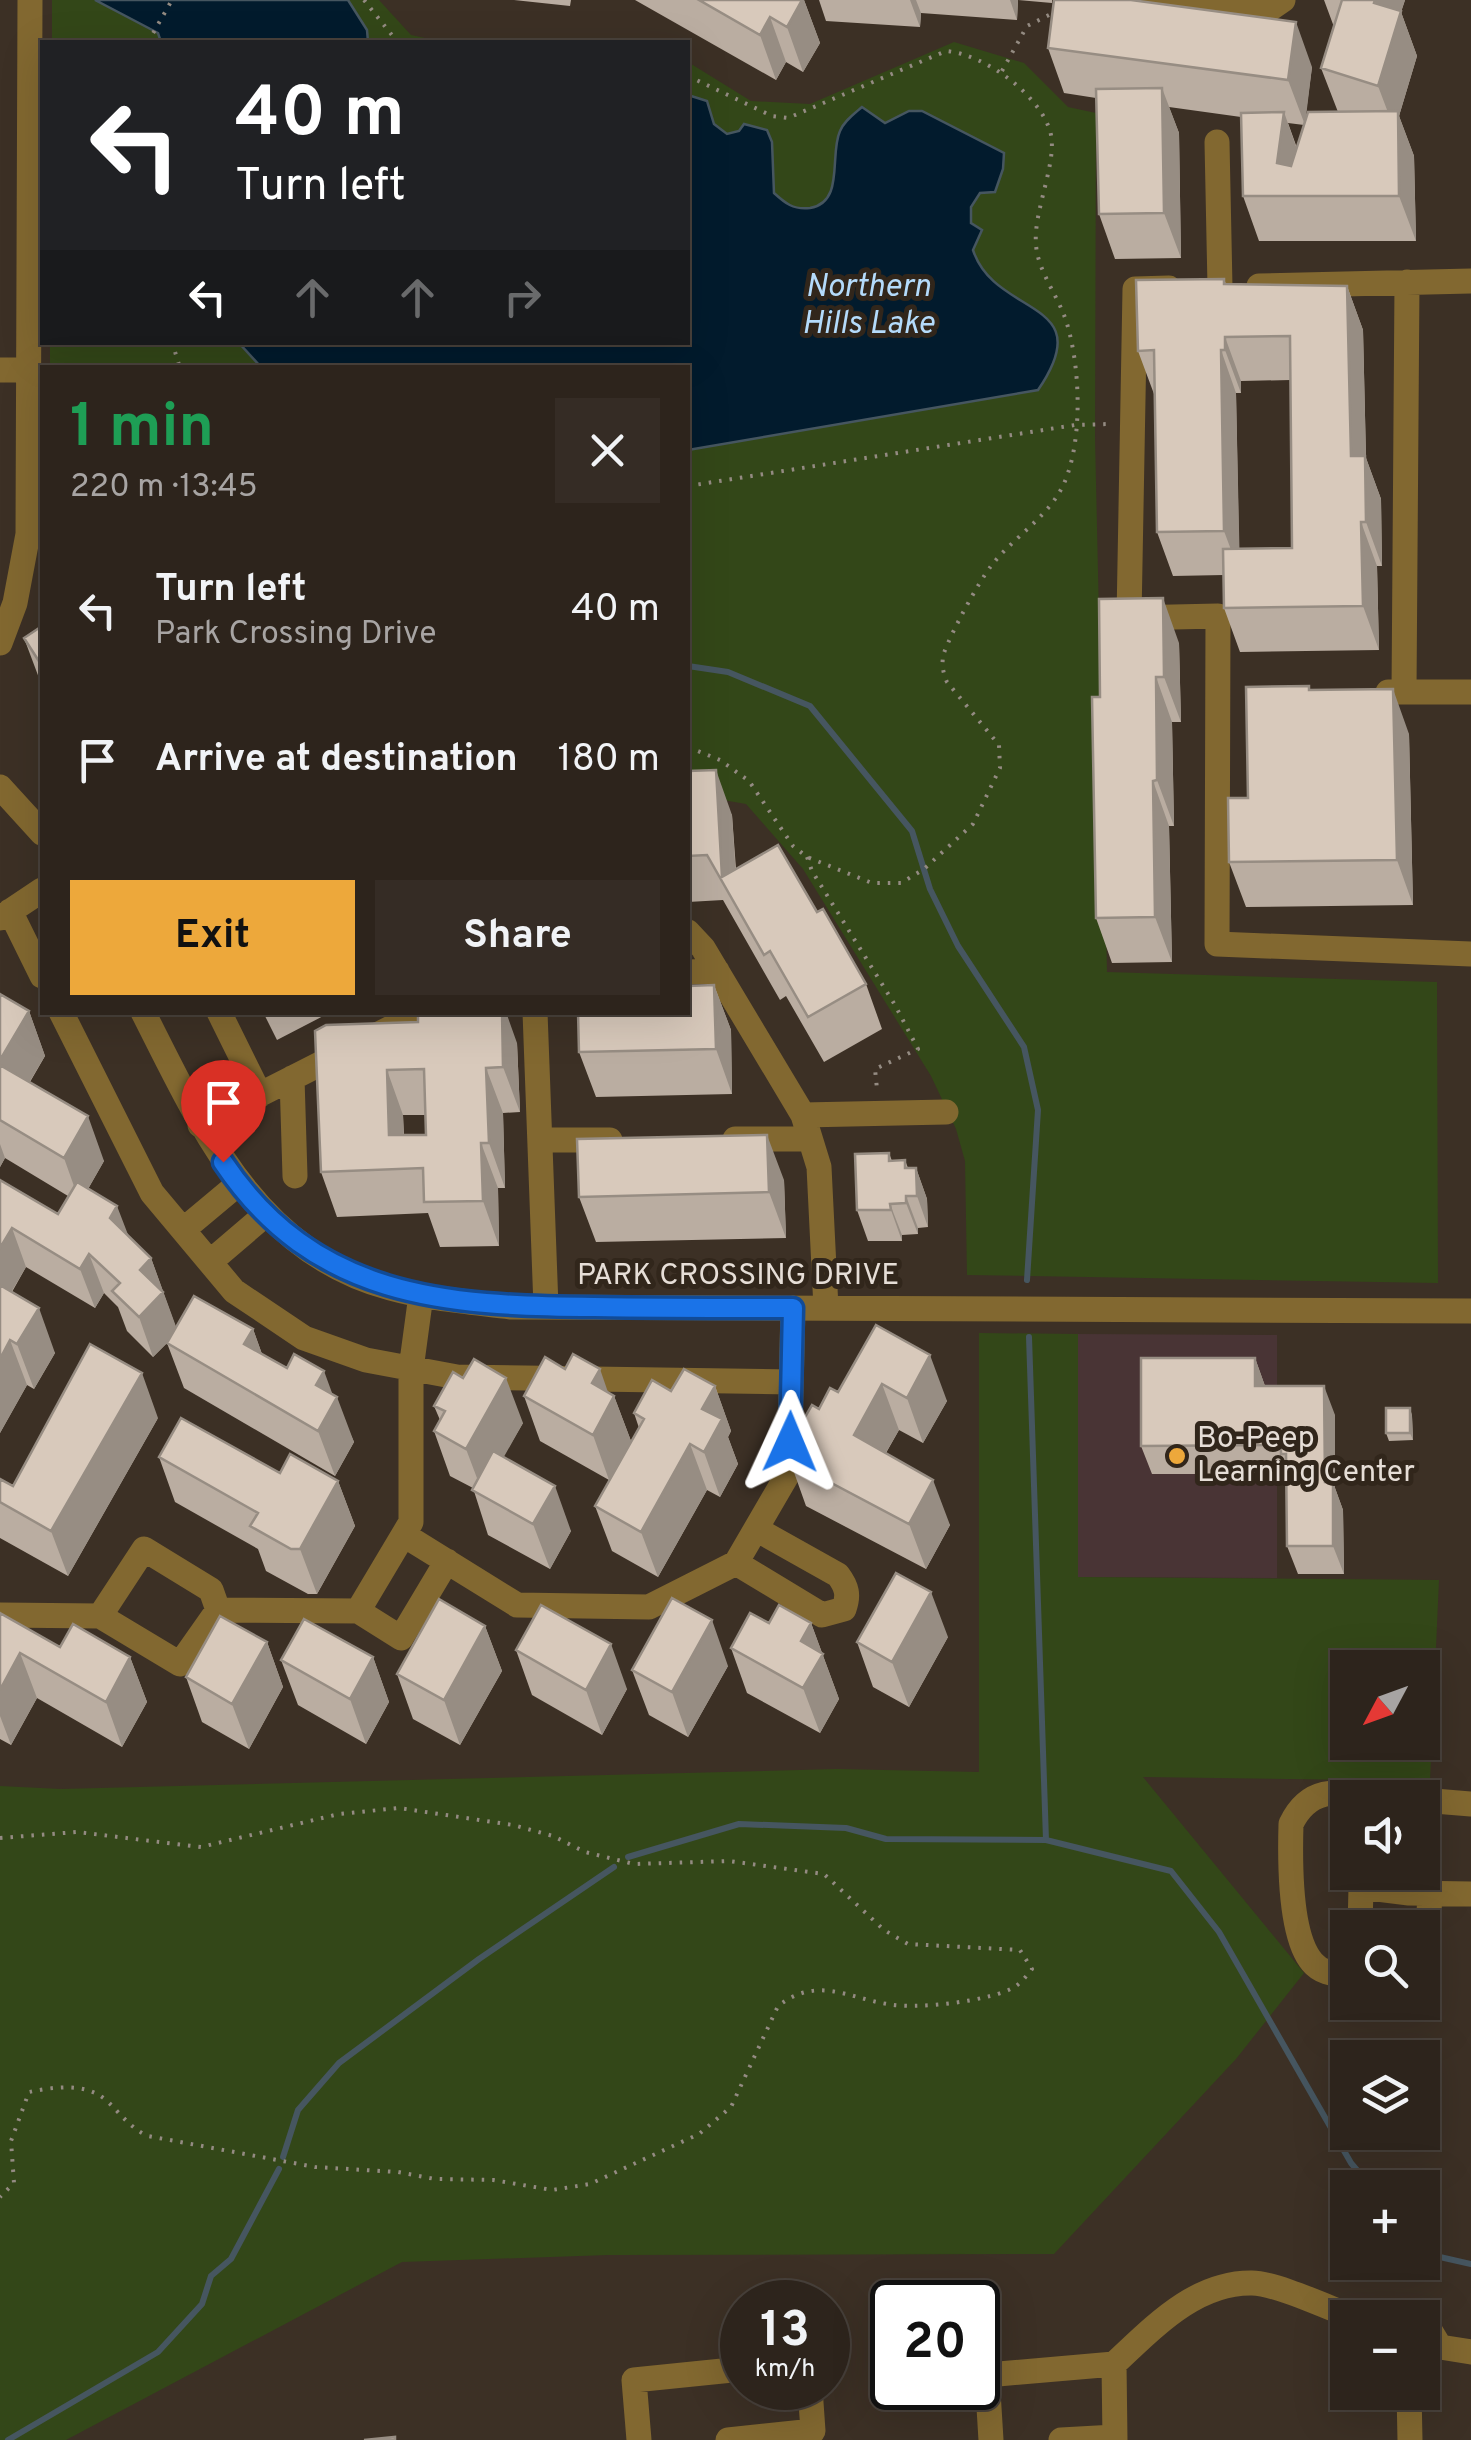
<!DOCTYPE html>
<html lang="en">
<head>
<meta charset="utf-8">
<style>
  body { margin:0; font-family:Overpass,sans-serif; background:#352c25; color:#f1f3f6; height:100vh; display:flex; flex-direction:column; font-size:38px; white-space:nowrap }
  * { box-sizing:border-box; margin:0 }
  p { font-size:32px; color:#a7a4a3 }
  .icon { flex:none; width:55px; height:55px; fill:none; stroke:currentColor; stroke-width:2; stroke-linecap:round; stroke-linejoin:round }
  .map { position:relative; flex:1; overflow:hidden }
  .drawer { position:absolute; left:40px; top:365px; width:650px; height:650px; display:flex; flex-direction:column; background:#2d241c; border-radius:0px; box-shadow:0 10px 40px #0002,0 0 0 2px #48413b }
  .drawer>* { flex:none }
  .hud { position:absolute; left:40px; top:40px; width:650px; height:305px; border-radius:0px; box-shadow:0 10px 40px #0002,0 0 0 2px #48413b; background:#202124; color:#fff; overflow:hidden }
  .needle { width:65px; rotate:229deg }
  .fabs { position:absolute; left:1330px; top:1650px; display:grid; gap:20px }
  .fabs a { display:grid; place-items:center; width:110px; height:110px; border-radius:0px; background:#2d241c; box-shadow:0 10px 40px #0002,0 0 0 2px #48413b; font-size:50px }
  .speed { position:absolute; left:720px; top:2280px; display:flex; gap:20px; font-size:50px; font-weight:700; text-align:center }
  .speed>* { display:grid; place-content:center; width:130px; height:130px; border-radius:50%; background:#2d241c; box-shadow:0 10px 40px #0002,0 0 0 2px #48413b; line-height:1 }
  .speed small { font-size:25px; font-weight:400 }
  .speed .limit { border:5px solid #111; border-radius:15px; background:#fff; color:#111 }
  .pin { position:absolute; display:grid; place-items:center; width:85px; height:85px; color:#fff; margin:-102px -42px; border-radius:50% 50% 50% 0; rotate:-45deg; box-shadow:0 0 10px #0007 }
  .pin .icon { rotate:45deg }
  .me { position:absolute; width:110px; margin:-55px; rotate:1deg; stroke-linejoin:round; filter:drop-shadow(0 0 8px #0008) }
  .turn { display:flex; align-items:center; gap:35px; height:210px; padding:0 30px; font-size:45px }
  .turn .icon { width:130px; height:130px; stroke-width:2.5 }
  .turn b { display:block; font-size:70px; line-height:85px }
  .lanes { display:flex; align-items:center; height:95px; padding:0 30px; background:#0003; justify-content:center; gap:50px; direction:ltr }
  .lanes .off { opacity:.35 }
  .round { display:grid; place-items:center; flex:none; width:105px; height:105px; border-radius:0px; background:#352c25 }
  .head { display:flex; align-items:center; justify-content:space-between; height:170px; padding:0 30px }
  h1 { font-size:60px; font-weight:700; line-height:75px; color:#1e9e55 }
  .button { display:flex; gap:20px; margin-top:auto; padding:20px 30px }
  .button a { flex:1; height:115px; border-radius:0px; background:#eda83b; color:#111; font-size:40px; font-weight:700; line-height:115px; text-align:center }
  .button a+a { background:#352c25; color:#f1f3f6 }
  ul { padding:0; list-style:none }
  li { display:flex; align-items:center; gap:30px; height:150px; padding:0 30px }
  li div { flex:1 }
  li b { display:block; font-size:38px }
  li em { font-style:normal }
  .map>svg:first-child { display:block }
  .education { fill:#493435 }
  .green { fill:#334718; fill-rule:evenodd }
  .water { fill:#021b2d; stroke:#465660; stroke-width:2.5 }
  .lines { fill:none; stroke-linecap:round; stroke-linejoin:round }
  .stream { stroke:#465660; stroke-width:6 }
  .path { stroke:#948b82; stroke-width:4; stroke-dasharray:2.5 8; stroke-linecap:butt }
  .minor { stroke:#826830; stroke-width:25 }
  .wall { fill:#baada1; fill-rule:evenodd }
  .shaded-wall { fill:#978d83 }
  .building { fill:#d8c9bb; stroke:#978d83; stroke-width:2.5; fill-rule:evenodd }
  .route-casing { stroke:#114b97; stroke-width:25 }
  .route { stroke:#1a73e8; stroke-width:18 }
  .poi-dot { fill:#eda83b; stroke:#31261b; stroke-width:4 }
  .labels { text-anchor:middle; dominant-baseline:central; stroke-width:10; stroke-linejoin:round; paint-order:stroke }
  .street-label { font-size:30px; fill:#e6ded7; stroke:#31261b }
  .poi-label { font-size:30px; fill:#e6ded7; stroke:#31261b; text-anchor:start }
  .water-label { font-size:32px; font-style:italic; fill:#b4dbfb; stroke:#31261b }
</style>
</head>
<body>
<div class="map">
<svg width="1471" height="2440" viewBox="0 0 1471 2440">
  <rect width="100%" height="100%" fill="#3c3025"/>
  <path class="education" d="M1078,1334L1277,1335V1578L1078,1577Z"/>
  <path class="green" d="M52,0H379L411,35L444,42H52Z
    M954,42L1024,63L1068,107L1096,113L1095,438L1107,972L1437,982L1438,1283L967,1275L965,1161L956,1129L931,1076L803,869L746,804L688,794V368H50V342H688V62L751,101L810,104Z
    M979,1333L1078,1334V1577L1439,1580L1430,1781L1143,1777L1304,1973L1236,2059L1054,2254L608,2255L402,2262L66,2440H0V1786L61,1789L837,1769L979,1772ZM1348,1668H1422V1742H1348Z"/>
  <path class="water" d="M95,0H348L367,30L368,42H161L158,33Z
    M688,95L707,101L714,124L727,134L739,131L744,124L767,130L772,142L774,193C785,203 793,210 810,208C845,202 829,155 840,131C844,121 854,114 862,107L885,123L909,111H922L1004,153L1003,169L995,192L980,193L971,207V223L982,230L973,250C995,318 1101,298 1038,390L688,450V368L261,367L239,343L688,342Z"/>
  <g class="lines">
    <path class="stream" d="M688,666L728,672L810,706L912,831L930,889L958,946L1024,1047L1038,1110L1027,1280
      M1029,1337L1046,1840
      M628,1857L739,1824L846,1828L886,1839L1046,1840L1171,1871L1219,1932L1351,2163L1372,2188
      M283,2157L298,2110L339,2063L479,1959L614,1867
      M1422,2246L1431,2255L1471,2264
      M8,2440L158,2352L202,2304L211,2276L231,2259L279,2169"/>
    <path class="path" d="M364,0L395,39L401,42
      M148,42L172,0
      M1002,71L1027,26L1057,11
      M688,76L772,116L788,118L946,51C984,54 1039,94 1050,131C1059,159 1033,211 1036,244C1037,268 1055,292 1064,315C1081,360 1085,450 1059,493C1042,521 1011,540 991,566C978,583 951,633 944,653C941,663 943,673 947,682L999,745L1000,768L973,824L924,869L901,883H872L807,857L793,846L749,781L720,760L688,747
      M172,342L180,368
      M688,486L1075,425L1108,424
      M807,857L812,871L895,1005L918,1049L875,1069L877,1089
      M0,1838L77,1832L201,1847L339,1814L399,1808L513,1825L553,1836L585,1852L634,1864L729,1861L824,1874L884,1930L908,1944L1020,1950L1032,1969C1027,1975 1022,1982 1016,1986C994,2001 914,2010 887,2004C846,1997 817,1976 778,2006L731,2107L699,2134L590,2184L552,2190L493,2180L435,2179L398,2172L315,2167L148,2136C130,2128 121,2114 106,2100C85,2082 54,2087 29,2092L11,2141L14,2183L0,2197"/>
    <path class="minor" d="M1144,0L1267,11L1283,0
      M1217,142L1220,287
      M1259,286L1471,281
      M1169,288L1135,289L1129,618L1218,616L1217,944L1471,954
      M0,370H28
      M0,643L15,603L28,534L30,0
      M1388,692H1471
      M1404,692L1407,282
      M0,787L42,833
      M10,911L42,976
      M0,918L42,890
      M688,932L703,948L803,1115L819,1167L826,1308
      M688,972L717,971
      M61,1012L152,1193L234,1291L304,1338L366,1360L457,1377L791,1382
      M143,1012C201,1126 255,1252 390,1288C430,1299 471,1302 511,1307L1471,1311
      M219,1012L260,1095
      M535,1012L546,1307
      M292,1078L295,1176
      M803,1115L946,1112
      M200,1125L422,1012
      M735,1139H810
      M540,1140H610
      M183,1230L238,1184
      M210,1262L265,1215
      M404,1535L517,1605L649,1607L736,1563L789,1472L793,1308
      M736,1563L822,1615L844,1609C849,1595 847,1587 838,1575L756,1529
      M218,1610L358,1611L411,1522V1369L421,1295
      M358,1611L401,1638L447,1561
      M0,1615L100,1616L180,1664L218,1610
      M100,1616L144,1549L211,1590L218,1610
      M1422,1800L1471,1804
      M1360,1928L1361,1887L1409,1893L1471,1894
      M1348,1976C1334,1974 1321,1973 1312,1962C1289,1935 1290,1858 1291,1824C1312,1780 1347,1794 1388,1798
      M1425,1993L1430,1893
      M1392,2318H1394
      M1422,2329L1431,2332L1440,2347
      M1422,2356L1440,2347L1471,2352
      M1409,2392L1410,2440
      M639,2440L634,2380L742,2369
      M728,2440L813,2431L810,2388
      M991,2440L987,2375L1114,2364
      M1061,2440L1115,2437
      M1115,2440L1114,2364C1153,2328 1195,2282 1252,2283C1276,2283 1331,2309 1356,2318"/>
  </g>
  <path class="wall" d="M514,0H571L570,6Z
    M635,0H804L820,43L803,72L786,62L776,80Z
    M819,0H1052V3L1018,0L1017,20L921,13L920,27L826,21Z
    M1324,0H1405L1401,12L1417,56L1399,116L1414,156L1416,241H1259L1243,196L1241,117L1169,107L1179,133L1181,258L1115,259L1099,214L1096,98L1064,93L1048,48L1312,67L1305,120L1338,112L1321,68L1334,27ZM1288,123L1304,125L1297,148Z
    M1224,279L1226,284L1347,286L1363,330L1366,458L1381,499L1382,566H1377L1379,650L1240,652L1224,608V575L1173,576L1157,532L1154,394L1138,351ZM1290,380L1292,548L1239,549L1236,393H1241V381Z
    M42,626V686L24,638Z
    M1179,643L1181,722H1172L1174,826H1169L1172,962L1112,963L1096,918L1100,697Z
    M1310,690L1409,734L1413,905L1246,907L1229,862L1248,798Z
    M688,771L732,815L736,869L817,912L866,984L882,1029L824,1062L786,996L780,1000L723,900L688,902Z
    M714,985L731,1030L732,1094L596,1097L579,1052Z
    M0,994L29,1011L45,1056L30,1082L104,1161L88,1189L129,1236L151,1258L176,1328L253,1329L262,1354L332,1394L354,1442L335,1476L184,1388L167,1343L169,1341L153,1357L127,1331L118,1307L104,1293L95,1308L26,1267L12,1292L55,1353L34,1389L27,1385L0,1433V1180L58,1214L68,1196L5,1158L0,1167Z
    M263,1012H331L277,1040Z
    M315,1031L517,1043L520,1112L503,1113L505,1188H498L499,1246L440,1247L428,1213L337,1217L321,1172ZM403,1115H425L426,1135H404Z
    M889,1153L892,1161L905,1160L908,1168H916L927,1199L928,1227L918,1228V1234L902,1235V1241H868L857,1210Z
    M784,1180L786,1238L596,1242L579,1197Z
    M876,1325L947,1401L923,1443L899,1430L886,1453L950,1525L926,1569L806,1506L790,1461L799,1444L795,1434L819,1409L838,1392Z
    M1255,1358L1265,1386L1335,1415V1488L1343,1510L1344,1574H1298L1287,1546L1286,1474H1152L1141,1446Z
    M715,1386L731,1431L728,1437L738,1464L720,1497L707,1490L658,1577L612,1551L595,1506L639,1428L634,1413Z
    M608,1392L614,1396L631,1441L609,1480L540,1441L524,1396Z
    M434,1406L523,1423L503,1457L571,1531L550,1569L488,1535L473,1488L450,1476L434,1431L440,1420Z
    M1410,1408L1412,1416L1413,1440L1389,1441L1386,1433Z
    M158,1418L68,1576L0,1538V1479L13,1486Z
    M159,1457L338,1481L355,1526L317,1594H308L266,1571L258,1549L175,1502Z
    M0,1613L60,1647L130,1657L147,1702L122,1747L37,1698L11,1745L0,1739Z
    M769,1623H811L839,1699L820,1733L747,1693L731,1648Z
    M485,1626L502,1671L460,1745L413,1719L397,1674Z
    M948,1637L909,1707L873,1687L857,1642Z
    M267,1642L283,1687L249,1749L202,1722L186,1677Z
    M516,1650L627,1689L602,1735L532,1695Z
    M373,1657L389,1702L366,1744L298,1705L281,1660Z
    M728,1666L688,1737L649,1715L632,1670Z"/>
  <path class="shaded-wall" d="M802,0H804L820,43L803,72L787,27Z
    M910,0H916L921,13L920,27Z
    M1010,0H1018L1017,20Z
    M1375,0H1405L1401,12L1417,56L1399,116L1414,156L1416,241L1399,196L1395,131L1378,86Z
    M770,17L786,62L776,80L760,35Z
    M1296,22L1312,67L1305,125L1288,80Z
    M1162,88L1179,133L1181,258L1164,213Z
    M1284,112L1300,158L1295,196L1277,163Z
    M1347,286L1363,330L1366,458L1381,499L1382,566L1366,522L1351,456Z
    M1225,337L1241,381V393L1225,350Z
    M1221,350L1236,393L1240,574L1224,531Z
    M1361,522L1377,566L1379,650L1363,606Z
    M1163,598L1179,643L1181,722L1164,677Z
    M1156,677L1172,722L1174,826L1157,780Z
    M1393,689L1409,734L1413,905L1397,860Z
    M716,770L732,815L738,909L722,877Z
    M1153,781L1169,826L1172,962L1155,917Z
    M714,985L731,1030L732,1094L716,1049Z
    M29,1011L45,1056L14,1108L0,1069V1060Z
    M502,1012H506L517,1043L520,1112L503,1067Z
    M486,1068L503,1113L505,1188L489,1143Z
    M387,1070L403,1115L405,1169L389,1135Z
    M88,1116L104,1161L80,1203L64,1158Z
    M767,1135L784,1180L786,1238L769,1192Z
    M481,1143L498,1188L499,1246L483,1201Z
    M0,1144L5,1158L0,1167Z
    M916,1168L927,1199L928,1227L917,1196Z
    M906,1196L918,1228V1234L906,1203Z
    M890,1204L902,1235V1241L891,1210Z
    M117,1206L132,1245L110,1218Z
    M12,1228L26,1267L6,1301L0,1284V1248Z
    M89,1254L104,1293L95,1308L80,1269Z
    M151,1258L178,1332L153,1357L139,1317L140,1270Z
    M39,1308L55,1353L34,1389L17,1344Z
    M253,1329L269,1374L244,1344Z
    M10,1340L27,1385L0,1433V1359Z
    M930,1355L947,1401L923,1443L907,1398Z
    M1255,1358L1265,1386H1255Z
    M600,1369L611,1401L614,1396L631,1441L609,1480L593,1435L592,1383Z
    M324,1371L335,1401L337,1397L354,1442L335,1476L318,1431L316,1385Z
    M142,1373L158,1418L68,1576L51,1531Z
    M506,1378L523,1423L483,1494L466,1449Z
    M882,1384L899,1430L870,1480L854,1435Z
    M715,1386L731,1431L728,1437L738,1464L720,1497L704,1452L702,1409Z
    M1324,1386L1335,1415V1488L1343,1510L1344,1574L1333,1546L1325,1482Z
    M1410,1408L1412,1416L1413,1440L1410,1433Z
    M690,1444L707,1490L658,1577L641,1532Z
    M933,1480L950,1525L926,1569L909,1524Z
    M338,1481L355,1526L317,1594L300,1549Z
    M555,1486L571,1531L550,1569L533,1524Z
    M931,1592L948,1637L909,1707L892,1662Z
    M712,1620L728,1666L688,1737L672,1692Z
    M811,1623L839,1699L820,1733L803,1688L801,1641Z
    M485,1626L502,1671L460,1745L444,1700Z
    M267,1642L283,1687L249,1749L232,1704Z
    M611,1644L627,1689L602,1735L586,1690Z
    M20,1653L37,1698L11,1745L0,1716V1690Z
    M130,1657L147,1702L122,1747L106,1702Z
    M373,1657L389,1702L366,1744L350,1699Z"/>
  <path class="building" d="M699,0H802L787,27L770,17L760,35Z
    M1054,0H1131L1296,22L1288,80L1048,48Z
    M1342,0H1375L1374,3L1401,11L1378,86L1321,68Z
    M1162,88L1164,213L1099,214L1096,89Z
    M1398,111L1399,196H1243L1241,113L1284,112L1277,163L1291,166L1308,112Z
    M1224,279V284L1347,286L1351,456H1365L1366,522H1361L1363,606L1224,608L1223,549L1292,548L1290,336L1225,337V350H1221L1224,531L1157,532L1154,350L1138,351L1136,280Z
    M1163,598L1164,677H1156L1157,780L1153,781L1155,917L1096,918L1092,697H1100L1099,599Z
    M42,626V666L24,638Z
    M1309,686V690L1393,689L1397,860L1229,862L1228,798H1248L1246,687Z
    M716,770L722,877L778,845L817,912L823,909L866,984L808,1017L770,951L764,955L707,855L688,856V771Z
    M714,985L716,1049L579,1052L578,1012H688V986Z
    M0,994L29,1011L0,1060Z
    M418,1012H502L503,1067L486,1068L489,1143H481L483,1201L424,1202L423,1168L321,1172L315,1031L326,1025L418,1022ZM424,1069L426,1135H389L387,1070Z
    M0,1065L88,1116L64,1158L0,1120Z
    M767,1135L769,1192L579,1197L577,1139Z
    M889,1153V1161L905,1160V1168H916L917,1196H906V1203L890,1204L891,1210H857L855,1154Z
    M0,1180L58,1214L77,1182L117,1206L110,1218L151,1258L140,1270L163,1292L139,1317L112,1291L120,1283L89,1254L80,1269L12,1228L0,1248Z
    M0,1285L39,1308L17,1344L10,1340L0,1359Z
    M194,1296L253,1329L244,1344L287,1368L294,1354L324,1371L316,1385L337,1397L318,1431L167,1343Z
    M876,1325L930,1355L907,1398L882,1384L854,1435L933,1480L909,1524L790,1461L803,1438L795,1434L812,1405L819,1409L830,1388L838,1392Z
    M90,1344L142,1373L51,1531L0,1502V1479L13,1486Z
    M573,1354L600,1369L592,1383L614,1396L593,1435L524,1396L545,1357L565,1369Z
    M1141,1358H1255V1386H1324L1325,1482H1333V1546H1287L1286,1454H1281V1445L1141,1446Z
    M474,1359L506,1378L466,1449L434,1431L445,1411L434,1406L453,1372L463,1378Z
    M684,1369L715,1386L702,1409L722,1419L704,1452L690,1444L641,1532L595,1506L644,1419L634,1413L652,1380L671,1391Z
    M1386,1408H1410V1433H1386Z
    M181,1418L280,1473L290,1454L338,1481L300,1549H291L250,1526L258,1513L159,1457Z
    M493,1451L555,1486L533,1524L472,1490Z
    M896,1573L931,1592L892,1662L857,1642Z
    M672,1598L712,1620L672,1692L632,1670Z
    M439,1599L485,1626L444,1700L397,1674Z
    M541,1605L611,1644L586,1690L516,1650Z
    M779,1605L811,1623L801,1641L823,1654L803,1688L731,1648L750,1613L769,1623Z
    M0,1613L60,1647L73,1624L130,1657L106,1702L20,1653L0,1690Z
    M220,1616L267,1642L232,1704L186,1677Z
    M304,1619L373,1657L350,1699L281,1660Z
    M395,2437V2440H364Z"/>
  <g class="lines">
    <defs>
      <path id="route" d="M223,1162C314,1298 445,1306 594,1307C660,1308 727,1308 793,1308L790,1442"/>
    </defs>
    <use href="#route" class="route-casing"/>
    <use href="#route" class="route"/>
  </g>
  <circle class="poi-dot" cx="1177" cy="1456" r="10"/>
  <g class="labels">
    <g class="street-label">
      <text x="738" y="1276">PARK CROSSING DRIVE</text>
    </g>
    <g class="poi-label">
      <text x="1197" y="1439">Bo-Peep<tspan x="1197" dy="34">Learning Center</tspan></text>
    </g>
    <g class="water-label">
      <text x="868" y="288">Northern<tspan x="868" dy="37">Hills Lake</tspan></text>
    </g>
  </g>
</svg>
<div class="fabs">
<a><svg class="needle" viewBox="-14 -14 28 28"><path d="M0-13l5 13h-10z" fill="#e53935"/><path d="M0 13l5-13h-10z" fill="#a7a4a3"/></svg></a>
<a><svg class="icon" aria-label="sound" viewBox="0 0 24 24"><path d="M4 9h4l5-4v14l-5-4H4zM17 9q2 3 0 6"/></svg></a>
<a><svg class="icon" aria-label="search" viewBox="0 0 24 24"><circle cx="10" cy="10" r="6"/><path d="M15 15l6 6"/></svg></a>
<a><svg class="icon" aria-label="layers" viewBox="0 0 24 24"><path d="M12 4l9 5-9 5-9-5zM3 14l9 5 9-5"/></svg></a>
<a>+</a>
<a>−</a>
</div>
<div class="speed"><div>13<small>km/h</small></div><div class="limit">20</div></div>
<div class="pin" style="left:223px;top:1162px;background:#d93025"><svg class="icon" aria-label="arrive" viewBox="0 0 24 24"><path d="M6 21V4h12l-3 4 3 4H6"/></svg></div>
<svg class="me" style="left:790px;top:1442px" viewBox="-20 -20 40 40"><path d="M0-17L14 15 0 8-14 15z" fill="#1a73e8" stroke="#fff" stroke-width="4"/></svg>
<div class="hud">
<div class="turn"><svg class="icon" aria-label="left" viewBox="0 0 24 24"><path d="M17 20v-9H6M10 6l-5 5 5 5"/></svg><div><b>40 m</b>Turn left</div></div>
<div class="lanes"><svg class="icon" aria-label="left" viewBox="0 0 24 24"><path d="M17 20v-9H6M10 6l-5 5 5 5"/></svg><svg class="icon off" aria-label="ahead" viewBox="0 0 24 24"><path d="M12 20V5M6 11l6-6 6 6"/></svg><svg class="icon off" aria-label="ahead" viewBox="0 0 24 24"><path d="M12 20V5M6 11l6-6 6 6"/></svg><svg class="icon off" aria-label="right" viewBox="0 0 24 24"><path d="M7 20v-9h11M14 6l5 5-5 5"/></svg></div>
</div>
<section class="drawer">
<div class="head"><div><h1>1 min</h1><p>220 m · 13:45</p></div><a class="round"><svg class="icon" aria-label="close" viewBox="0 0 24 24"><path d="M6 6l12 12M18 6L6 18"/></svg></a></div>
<ul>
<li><svg class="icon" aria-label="left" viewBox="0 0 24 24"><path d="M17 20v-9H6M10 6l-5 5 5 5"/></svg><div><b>Turn left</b><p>Park Crossing Drive</p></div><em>40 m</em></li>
<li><svg class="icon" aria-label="arrive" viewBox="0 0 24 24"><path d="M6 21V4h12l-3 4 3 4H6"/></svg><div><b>Arrive at destination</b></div><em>180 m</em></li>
</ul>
<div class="button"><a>Exit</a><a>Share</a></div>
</section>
</div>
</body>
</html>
